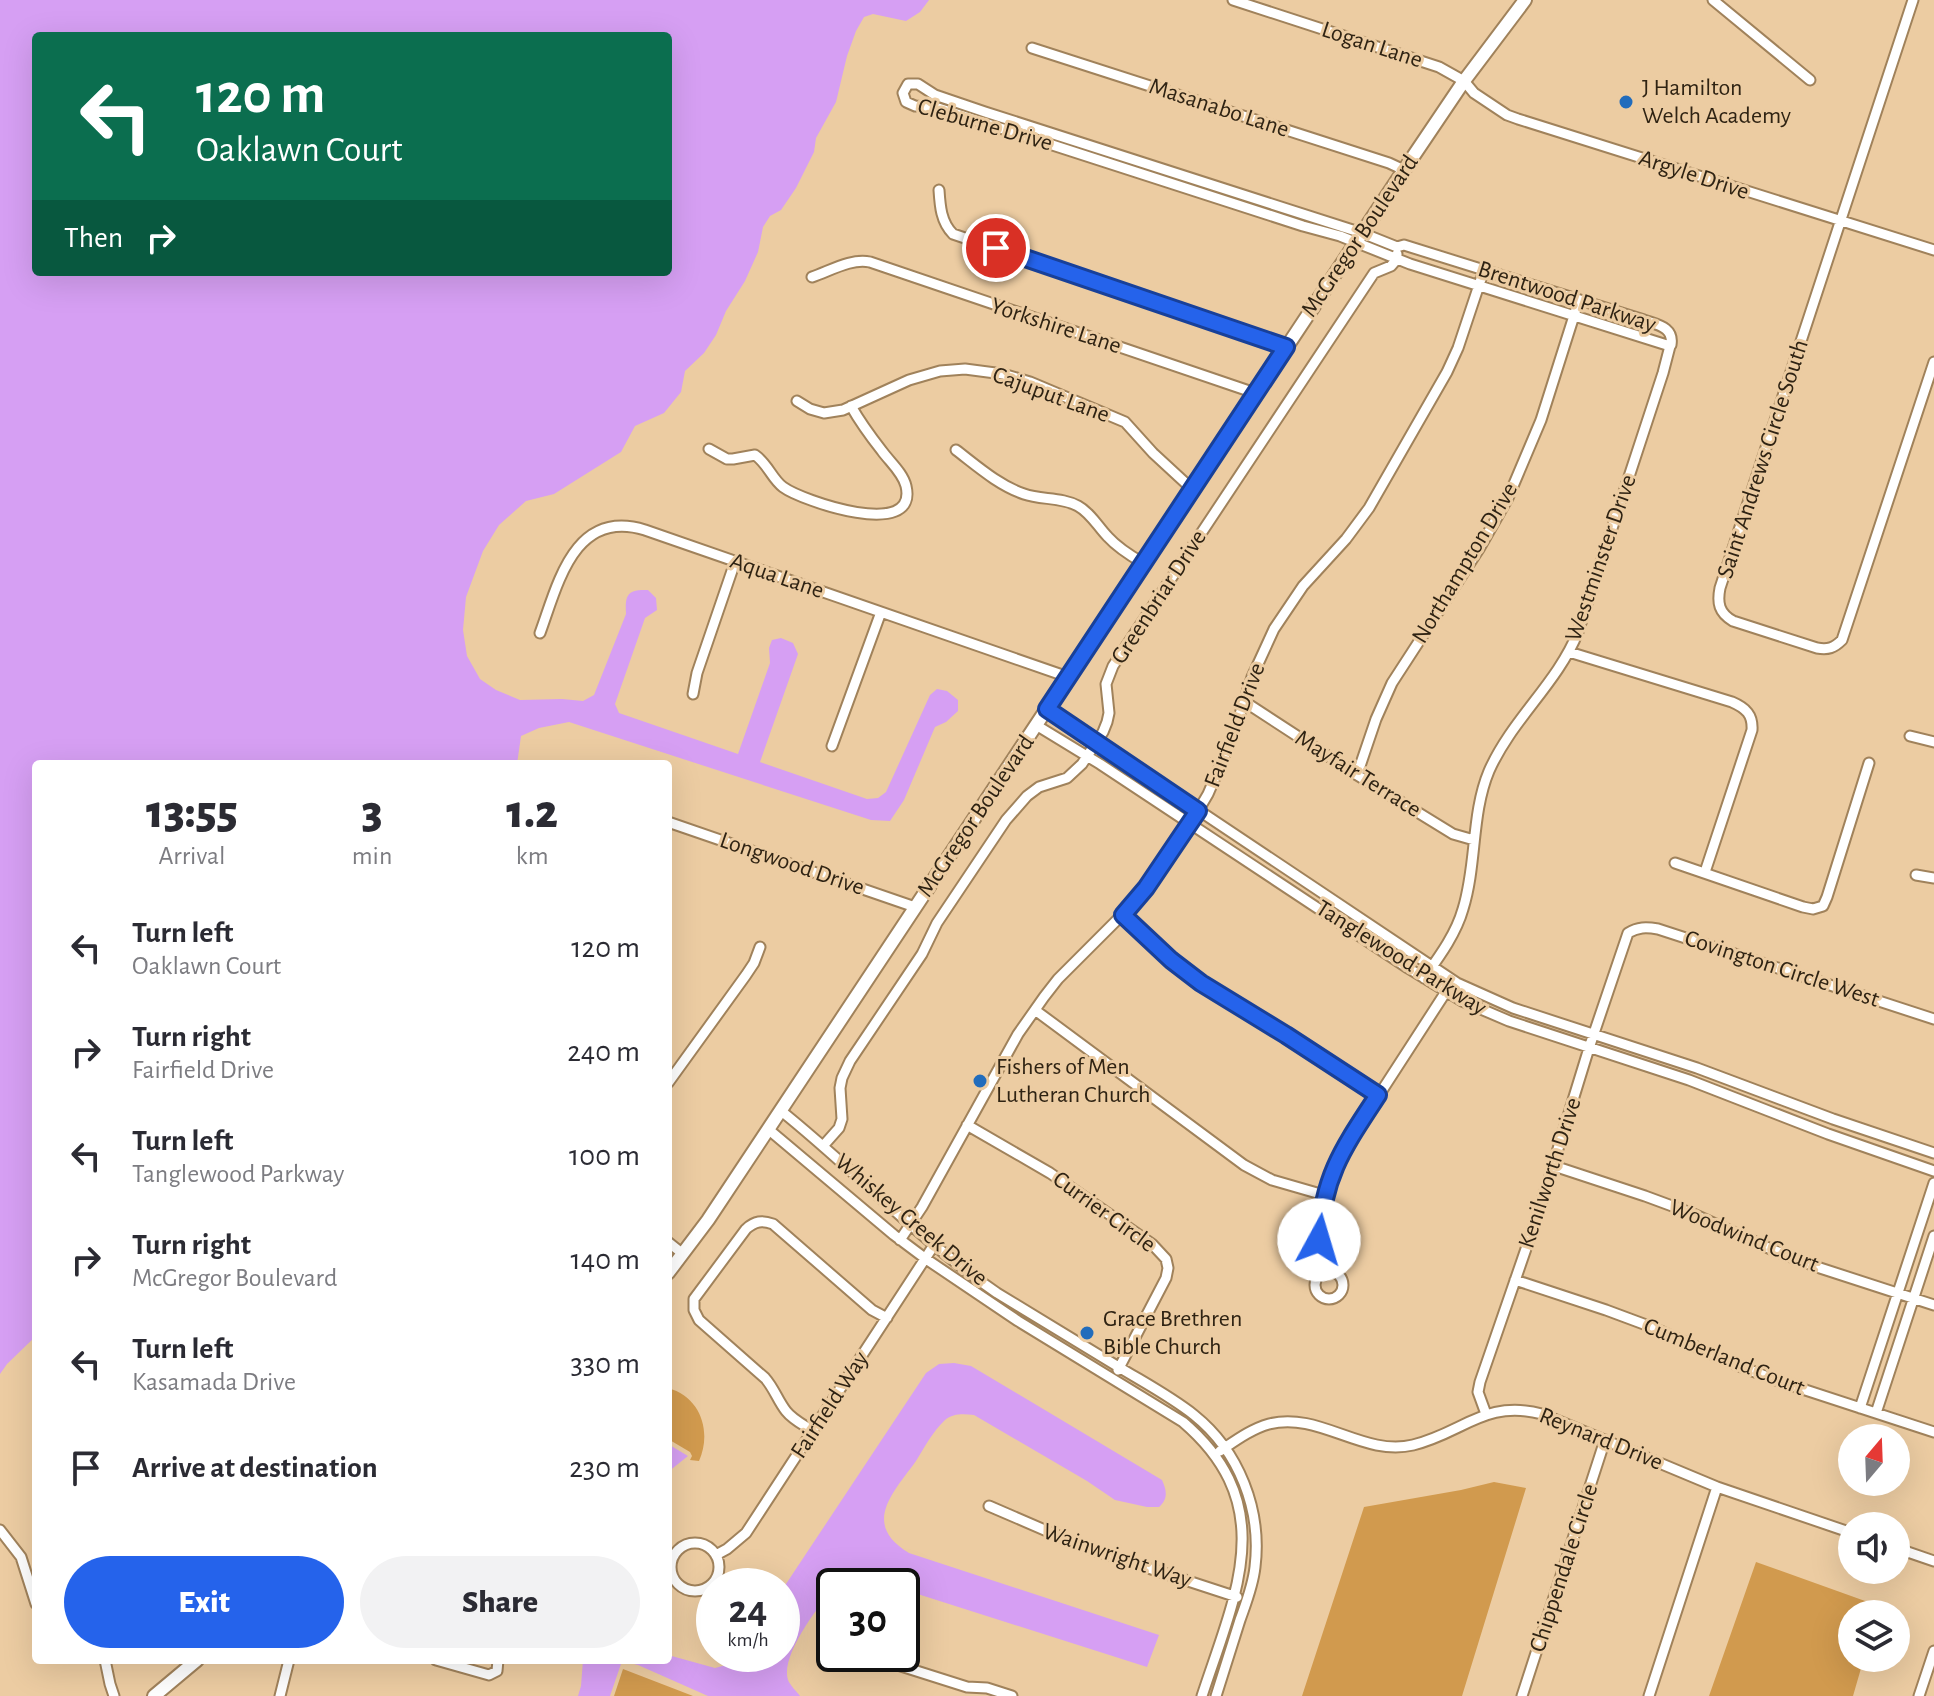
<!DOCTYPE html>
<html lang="en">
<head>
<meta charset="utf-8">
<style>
  body { margin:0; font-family:"Alegreya Sans",sans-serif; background:#f2f2f3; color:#2b2b33; height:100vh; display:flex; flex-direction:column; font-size:30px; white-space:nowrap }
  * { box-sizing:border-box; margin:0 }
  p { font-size:26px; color:#7c7c81 }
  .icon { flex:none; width:44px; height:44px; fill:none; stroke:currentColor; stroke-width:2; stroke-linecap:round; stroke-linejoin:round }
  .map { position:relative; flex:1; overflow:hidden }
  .drawer { position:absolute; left:32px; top:760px; width:640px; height:904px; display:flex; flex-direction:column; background:#fff; border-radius:8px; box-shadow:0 8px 32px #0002 }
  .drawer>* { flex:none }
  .top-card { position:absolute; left:32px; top:32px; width:640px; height:244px; border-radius:8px; box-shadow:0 8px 32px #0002; background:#0b6e4f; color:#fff; overflow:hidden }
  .needle { width:52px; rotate:19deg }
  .buttons { position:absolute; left:1838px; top:1424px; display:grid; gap:16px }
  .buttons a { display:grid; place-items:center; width:72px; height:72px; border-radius:50%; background:#fff; box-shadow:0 8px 32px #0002; font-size:40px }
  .speed { position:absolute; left:696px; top:1568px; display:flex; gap:16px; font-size:40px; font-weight:700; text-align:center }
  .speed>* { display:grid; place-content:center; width:104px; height:104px; border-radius:50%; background:#fff; box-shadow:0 8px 32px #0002; line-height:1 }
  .speed small { font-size:20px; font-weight:400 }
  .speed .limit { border:4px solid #111; border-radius:12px; background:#fff; color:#111 }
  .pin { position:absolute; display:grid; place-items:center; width:68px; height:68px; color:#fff; margin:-34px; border:4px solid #fff; border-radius:50%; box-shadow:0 2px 8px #0007 }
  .me { position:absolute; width:88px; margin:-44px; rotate:6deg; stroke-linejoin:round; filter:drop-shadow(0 0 6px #0008) }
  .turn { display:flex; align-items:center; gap:28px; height:168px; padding:0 32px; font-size:36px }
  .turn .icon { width:104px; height:104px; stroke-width:2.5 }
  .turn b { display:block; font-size:56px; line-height:68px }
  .then { display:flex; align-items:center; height:76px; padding:0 32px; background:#0003; gap:16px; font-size:30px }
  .eta { display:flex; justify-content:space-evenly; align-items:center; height:136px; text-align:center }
  .eta b { font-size:48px; font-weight:800; line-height:56px }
  .button { display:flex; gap:16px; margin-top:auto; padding:16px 32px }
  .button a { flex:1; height:92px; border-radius:48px; background:#2563eb; color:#fff; font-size:32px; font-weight:800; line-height:92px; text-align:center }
  .button a+a { background:#f2f2f3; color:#2b2b33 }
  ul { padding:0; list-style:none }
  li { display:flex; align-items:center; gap:24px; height:104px; padding:0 32px }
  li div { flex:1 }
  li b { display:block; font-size:30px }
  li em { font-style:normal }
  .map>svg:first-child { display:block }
  .green { fill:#d19a4e }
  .water { fill:#d69ff3; fill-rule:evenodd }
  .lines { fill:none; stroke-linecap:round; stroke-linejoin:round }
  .minor-casing { stroke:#a0825b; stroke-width:13 }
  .major-casing { stroke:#a0825b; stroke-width:16 }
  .minor { stroke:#fff; stroke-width:9 }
  .major { stroke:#fff; stroke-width:12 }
  .route-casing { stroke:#184099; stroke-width:20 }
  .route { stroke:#2563eb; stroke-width:14 }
  .poi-dot { fill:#216cbc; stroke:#eccca2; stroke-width:3 }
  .labels { text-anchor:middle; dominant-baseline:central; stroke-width:6; stroke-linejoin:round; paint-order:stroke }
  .street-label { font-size:24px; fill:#2f2313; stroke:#eccca2 }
  .poi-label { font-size:24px; fill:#2f2313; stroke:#eccca2; text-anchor:start }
</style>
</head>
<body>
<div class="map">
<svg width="1934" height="1696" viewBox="0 0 1934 1696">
  <rect width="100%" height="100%" fill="#eccca2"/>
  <path class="green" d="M668,1388C701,1397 712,1432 699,1461L690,1460L692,1456L690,1452L668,1439Z
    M1494,1482L1526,1488L1462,1696H1302L1364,1507L1461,1490Z
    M1756,1562L1879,1606L1877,1614H1852V1658H1864L1853,1696H1709Z
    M623,1669L693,1696H614Z"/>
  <path class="water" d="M0,0H929L920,12L906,21L873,14L864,17L856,31L847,56L836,102L816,138L814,152L796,188L781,210L770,216L763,227L758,252L745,281L726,311L716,335L704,353L685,371L681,392L664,413L635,426L621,452L554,494L526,501L499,525L483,551L466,597L463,630L467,656L480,679L496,690L520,700L562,699L583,701L594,695L626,614C625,595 627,589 648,590L656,598L657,610L645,618L615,704L619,713L738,754L770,663L769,648L772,640L781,638L793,643L798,654L760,762L867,799L878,798L886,792L930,695L937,689L947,691L958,700V711L946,722L935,727L904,800L890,821L871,820L569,722L539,728L521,736L517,764H36V1336L7,1364L0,1374ZM36,36H668V272H36Z
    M954,1363L971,1366L1162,1480C1167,1491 1168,1499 1159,1507H1147L1115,1500L1087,1481L974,1415C964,1414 953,1413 945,1420C933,1431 924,1448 916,1461C893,1493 861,1524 909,1553L1159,1635L1147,1667L902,1589V1586H894L866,1577L847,1576L834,1586V1588C819,1605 780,1656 788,1680C790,1685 797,1692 800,1696H708L638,1665L622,1661L610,1696H578L581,1686L583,1660H668V1655L715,1668L730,1664L739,1654H782V1590L926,1373L939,1364Z
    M668,1444L688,1456L668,1472Z"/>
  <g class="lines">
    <defs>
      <path id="minor" d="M1233,0L1439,67L1464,81L1474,93L1507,115L1518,119L1934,250
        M1713,0L1810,80
        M1913,0L1720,588C1717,603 1719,613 1733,621L1817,648C1828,650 1834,648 1842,640L1934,362
        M1032,48L1389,163L1404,170
        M939,190C940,206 941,222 953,234L1286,347
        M812,277C830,271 851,258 870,262L1255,393
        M797,401L810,409L824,413L843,410L909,380L940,371L965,369L1003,374L1030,382L1125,422L1153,453L1192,489
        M709,449L727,459H733L755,455C768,464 772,479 783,487C802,501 919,541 906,486C903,473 890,462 882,451C871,437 860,422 851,406
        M956,450C977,466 998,485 1024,494C1041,500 1062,497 1078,506C1091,513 1098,527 1108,537C1118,548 1131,556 1143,563
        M540,633C558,584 574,508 645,530L1068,677
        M1569,652L1732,702C1746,708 1753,715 1752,730L1705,872
        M693,694L697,673L735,562
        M1245,702L1357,775L1453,834L1474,840
        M1047,709L1457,983L1513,1008L1697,1068L1833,1119L1934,1153
        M1036,725L1100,764L1408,968L1462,1001L1509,1021L1689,1080L1828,1134L1934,1171
        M1910,736L1934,742
        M832,746L881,612
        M1357,775L1376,719L1392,683L1479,549L1508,498L1541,420L1579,300
        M668,822L915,907
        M1675,863L1803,907L1813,909L1823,906L1827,897L1869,763
        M1916,875L1934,878
        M1123,915L1171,960L1201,983L1286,1035L1378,1095
        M1424,978C1439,957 1456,934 1463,909C1477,864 1471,814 1489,771C1512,719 1557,684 1578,632L1663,373L1670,346L1671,345C1674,327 1658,325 1644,320L1404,245L1397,247L1362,233L985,112L935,95L918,84H908L903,93L906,102L915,106L935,107L1303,226L1340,236L1410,264L1670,346
        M1035,1010L1244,1165L1272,1180L1324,1195
        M668,1083L746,975L754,963L760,947
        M780,1110C854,1169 918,1239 997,1293C1037,1317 1077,1342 1117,1366C1143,1382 1170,1396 1194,1415C1239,1451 1262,1510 1255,1567C1253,1586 1246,1603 1240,1620C1232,1646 1224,1671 1216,1696
        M967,1125L1050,1173L1152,1244L1166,1259L1168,1268L1166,1278L1118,1370
        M768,1129L894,1235L926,1259L1018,1321L1183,1422C1281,1506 1235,1595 1202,1696
        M823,1146L839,1128L842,1119L840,1088L842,1078L850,1061L922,954L937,923L1006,820L1027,796L1039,787L1067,778L1082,764L1103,732L1107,722L1109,713L1106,684L1113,666L1374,273L1391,266L1397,259V254
        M1554,1166L1645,1196L1691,1213L1773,1250L1820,1268L1934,1305
        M900,1240L922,1207L1018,1034L1044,997L1058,979L1133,904L1198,811L1208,794L1233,736L1252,677L1274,629L1303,586L1346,539L1369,508L1447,372L1458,348L1484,270
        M668,1242L683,1254
        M1315 1285a14 14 0 1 1 28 0a14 14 0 1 1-28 0Z
        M1325,1272C1313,1233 1322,1196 1337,1160L1449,987
        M1515,1280L1606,1310L1649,1326L1739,1366L1784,1383L1934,1432
        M1860,1408L1934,1183
        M1876,1413L1934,1236
        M1486,1414L1478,1392L1480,1382L1538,1214L1589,1048L1628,933C1638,927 1646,927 1658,929L1934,1019
        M813,1431C804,1425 793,1420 786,1411C778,1401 774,1388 765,1378L699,1320L694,1310V1299L746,1229C755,1221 762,1220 773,1224L872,1310L887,1318
        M1220,1451C1235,1441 1251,1429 1269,1424C1319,1411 1363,1457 1413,1445C1463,1433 1485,1399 1542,1414L1717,1487L1852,1533
        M989,1506L1084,1547L1237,1597
        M0,1530L21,1557L36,1604
        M671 1567a24 24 0 1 1 48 0a24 24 0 1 1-48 0Z
        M1896,1548L1934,1561
        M716,1555L727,1549L746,1533L934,1245
        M105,1660L110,1684L114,1696
        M436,1660L489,1675L497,1671L498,1660
        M885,1661L967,1687L987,1688L1012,1696
        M280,1696L289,1660
        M1522,1696L1605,1440
        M1649,1696L1717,1487
        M1919,1696L1934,1651"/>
      <path id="major" d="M668,1273L708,1220L1404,170L1464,81L1525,0
        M154,1696L197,1660"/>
    </defs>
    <use href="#minor" class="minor-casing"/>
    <use href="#major" class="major-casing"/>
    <use href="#minor" class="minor"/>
    <use href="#major" class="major"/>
  </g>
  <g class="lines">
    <defs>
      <path id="route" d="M996,248L1286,347L1047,709L1198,811L1146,888L1123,915L1171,960L1201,983L1286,1035L1378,1095C1344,1147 1323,1175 1319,1240"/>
    </defs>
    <use href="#route" class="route-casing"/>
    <use href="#route" class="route"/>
  </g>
  <g class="poi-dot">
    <circle cx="1626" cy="102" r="8"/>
    <circle cx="980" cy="1081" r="8"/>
    <circle cx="1087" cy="1333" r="8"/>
  </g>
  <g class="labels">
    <g class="street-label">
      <text transform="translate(1372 45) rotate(18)">Logan Lane</text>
      <text transform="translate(1219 108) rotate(18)">Masanabo Lane</text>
      <text transform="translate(985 125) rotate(16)">Cleburne Drive</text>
      <text transform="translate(1694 175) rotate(18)">Argyle Drive</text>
      <text transform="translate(1360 236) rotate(-56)">McGregor Boulevard</text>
      <text transform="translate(1567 297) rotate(18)">Brentwood Parkway</text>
      <text transform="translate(1056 326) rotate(18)">Yorkshire Lane</text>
      <text transform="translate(1051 395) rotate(20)">Cajuput Lane</text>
      <text transform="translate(1763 459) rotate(-72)">Saint Andrews Circle South</text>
      <text transform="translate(1601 558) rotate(-71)">Westminster Drive</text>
      <text transform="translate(1465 563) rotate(-59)">Northampton Drive</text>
      <text transform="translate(777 576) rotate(19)">Aqua Lane</text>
      <text transform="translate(1159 597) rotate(-57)">Greenbriar Drive</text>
      <text transform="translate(1235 725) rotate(-69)">Fairfield Drive</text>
      <text transform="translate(1358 774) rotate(32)">Mayfair Terrace</text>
      <text transform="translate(976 816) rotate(-56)">McGregor Boulevard</text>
      <text transform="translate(792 864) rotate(19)">Longwood Drive</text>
      <text transform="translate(1401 958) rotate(32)">Tanglewood Parkway</text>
      <text transform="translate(1782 969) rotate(18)">Covington Circle West</text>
      <text transform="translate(1550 1173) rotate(-72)">Kenilworth Drive</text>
      <text transform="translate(1104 1212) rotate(36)">Currier Circle</text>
      <text transform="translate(911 1220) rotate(40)">Whiskey Creek Drive</text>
      <text transform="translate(1744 1236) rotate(22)">Woodwind Court</text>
      <text transform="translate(1724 1357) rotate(22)">Cumberland Court</text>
      <text transform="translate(830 1405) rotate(-57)">Fairfield Way</text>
      <text transform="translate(1601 1439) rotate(22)">Reynard Drive</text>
      <text transform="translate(1117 1556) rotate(19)">Wainwright Way</text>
      <text transform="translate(1564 1568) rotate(-72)">Chippendale Circle</text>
    </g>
    <g class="poi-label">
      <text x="1642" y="88">J Hamilton<tspan x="1642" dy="28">Welch Academy</tspan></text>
      <text x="996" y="1067">Fishers of Men<tspan x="996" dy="28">Lutheran Church</tspan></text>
      <text x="1103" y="1319">Grace Brethren<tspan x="1103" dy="28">Bible Church</tspan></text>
    </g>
  </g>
</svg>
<div class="buttons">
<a><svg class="needle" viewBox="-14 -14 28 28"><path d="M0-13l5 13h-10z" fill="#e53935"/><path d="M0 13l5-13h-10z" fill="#7c7c81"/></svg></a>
<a><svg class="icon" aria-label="sound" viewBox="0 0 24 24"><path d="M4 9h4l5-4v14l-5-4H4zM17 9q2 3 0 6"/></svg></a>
<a><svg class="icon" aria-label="layers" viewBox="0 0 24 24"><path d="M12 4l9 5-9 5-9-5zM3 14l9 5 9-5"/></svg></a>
</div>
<div class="speed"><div>24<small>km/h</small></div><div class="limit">30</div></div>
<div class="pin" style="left:996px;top:248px;background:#d93025"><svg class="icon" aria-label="arrive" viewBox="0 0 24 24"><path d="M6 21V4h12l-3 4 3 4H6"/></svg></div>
<svg class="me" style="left:1319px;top:1240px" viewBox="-20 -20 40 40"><circle r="19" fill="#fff"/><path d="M0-13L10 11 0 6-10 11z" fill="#2563eb"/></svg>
<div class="top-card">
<div class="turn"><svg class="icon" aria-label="left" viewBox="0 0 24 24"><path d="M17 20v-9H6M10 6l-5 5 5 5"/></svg><div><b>120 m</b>Oaklawn Court</div></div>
<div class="then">Then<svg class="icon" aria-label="right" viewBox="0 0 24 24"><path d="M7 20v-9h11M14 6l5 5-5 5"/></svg></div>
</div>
<section class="drawer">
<div class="eta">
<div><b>13:55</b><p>Arrival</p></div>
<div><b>3</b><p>min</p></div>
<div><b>1.2</b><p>km</p></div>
</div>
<ul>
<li><svg class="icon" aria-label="left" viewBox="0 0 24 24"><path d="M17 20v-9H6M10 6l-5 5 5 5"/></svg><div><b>Turn left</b><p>Oaklawn Court</p></div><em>120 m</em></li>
<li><svg class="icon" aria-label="right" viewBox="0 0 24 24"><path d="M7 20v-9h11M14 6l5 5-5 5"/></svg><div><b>Turn right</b><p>Fairfield Drive</p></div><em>240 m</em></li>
<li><svg class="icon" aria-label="left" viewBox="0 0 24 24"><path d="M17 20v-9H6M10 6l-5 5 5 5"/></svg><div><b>Turn left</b><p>Tanglewood Parkway</p></div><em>100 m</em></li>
<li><svg class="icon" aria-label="right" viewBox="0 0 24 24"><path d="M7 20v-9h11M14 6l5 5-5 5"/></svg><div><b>Turn right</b><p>McGregor Boulevard</p></div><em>140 m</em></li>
<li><svg class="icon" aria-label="left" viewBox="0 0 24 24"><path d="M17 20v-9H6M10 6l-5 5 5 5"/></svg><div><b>Turn left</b><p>Kasamada Drive</p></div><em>330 m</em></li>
<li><svg class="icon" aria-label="arrive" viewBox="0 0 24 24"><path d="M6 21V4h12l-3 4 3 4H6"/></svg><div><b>Arrive at destination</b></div><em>230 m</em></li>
</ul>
<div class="button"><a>Exit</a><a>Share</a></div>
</section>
</div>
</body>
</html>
